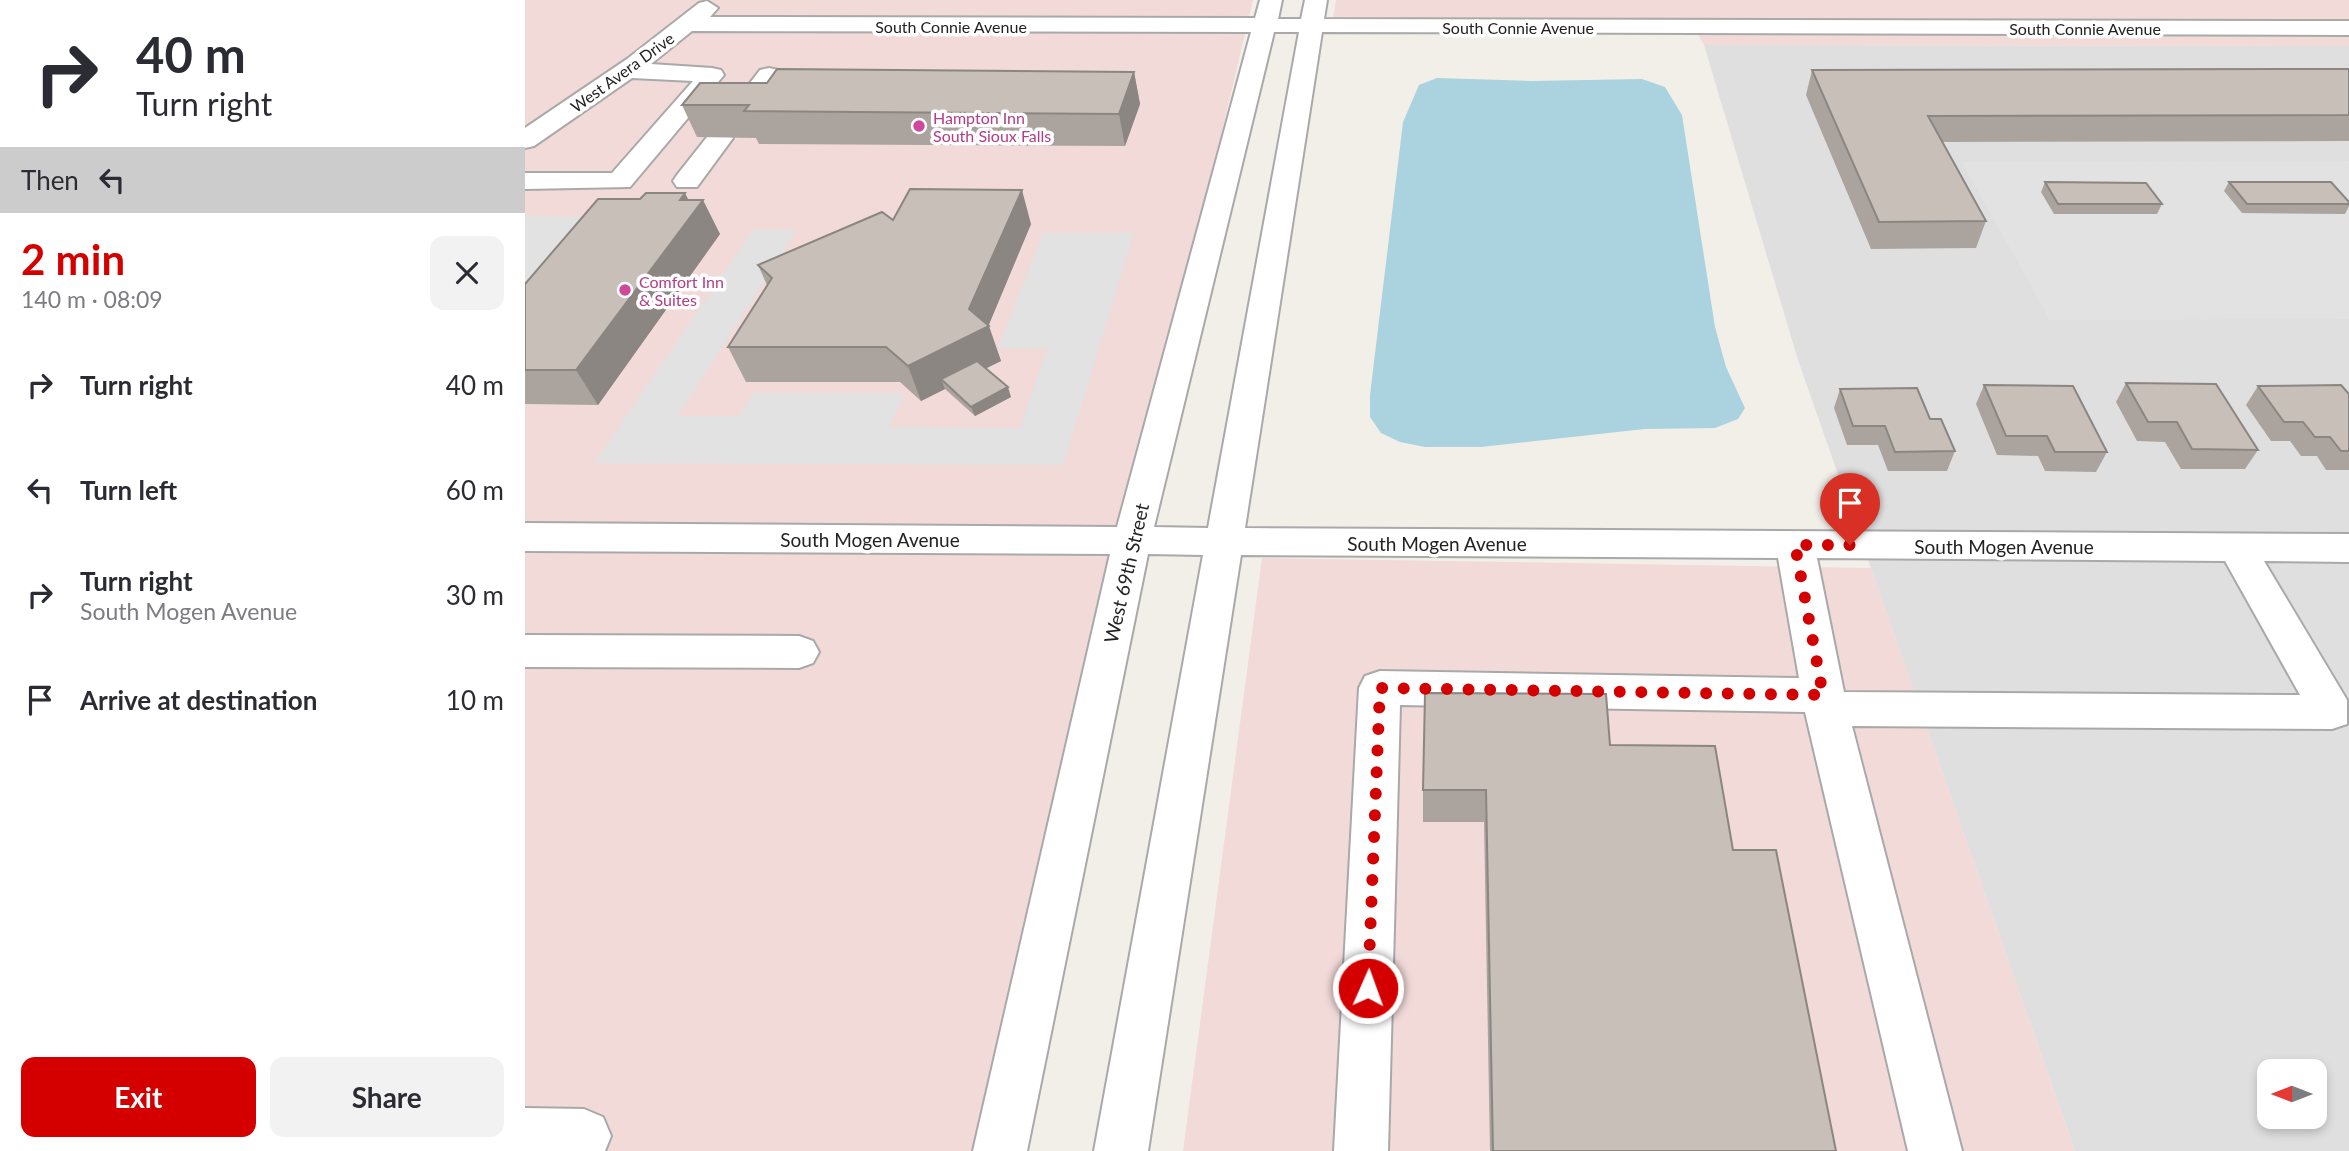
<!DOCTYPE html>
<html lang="en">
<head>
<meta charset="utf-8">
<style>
  body { margin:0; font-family:Lato,sans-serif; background:#f2f2f3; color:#2b2b33; height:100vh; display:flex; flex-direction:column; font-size:26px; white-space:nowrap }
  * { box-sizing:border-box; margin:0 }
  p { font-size:23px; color:#7c7c81 }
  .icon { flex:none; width:38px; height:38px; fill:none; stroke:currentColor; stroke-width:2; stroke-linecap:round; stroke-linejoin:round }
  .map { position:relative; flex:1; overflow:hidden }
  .side { display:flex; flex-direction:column; background:#fff; width:525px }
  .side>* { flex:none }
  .guide { background:#fff; color:#2b2b33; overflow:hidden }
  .needle { width:46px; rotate:270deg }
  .controls { position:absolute; left:1732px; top:1059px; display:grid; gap:14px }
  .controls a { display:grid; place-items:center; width:70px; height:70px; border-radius:14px; background:#fff; box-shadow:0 4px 10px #0003; font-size:35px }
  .pin { position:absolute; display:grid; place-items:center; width:60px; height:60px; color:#fff; margin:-72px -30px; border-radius:50% 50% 50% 0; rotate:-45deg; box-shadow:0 0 7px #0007 }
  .pin .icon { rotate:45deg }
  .me { position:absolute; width:77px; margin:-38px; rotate:2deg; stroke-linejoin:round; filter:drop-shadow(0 0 5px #0008) }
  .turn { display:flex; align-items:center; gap:24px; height:147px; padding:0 21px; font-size:32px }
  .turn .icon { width:91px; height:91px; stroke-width:2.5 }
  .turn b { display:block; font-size:49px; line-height:60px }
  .then { display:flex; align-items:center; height:66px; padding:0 21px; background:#0003; gap:14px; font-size:26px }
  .round { display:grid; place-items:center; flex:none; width:74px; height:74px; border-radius:14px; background:#f2f2f3 }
  .head { display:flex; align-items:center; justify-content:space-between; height:119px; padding:0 21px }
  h1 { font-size:42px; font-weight:700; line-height:52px; color:#d40000 }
  .cta { display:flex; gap:14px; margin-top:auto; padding:14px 21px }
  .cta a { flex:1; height:80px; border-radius:14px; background:#d40000; color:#fff; font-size:28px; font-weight:700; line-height:80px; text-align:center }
  .cta a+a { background:#f2f2f3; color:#2b2b33 }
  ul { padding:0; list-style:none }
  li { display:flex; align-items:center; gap:21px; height:105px; padding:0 21px }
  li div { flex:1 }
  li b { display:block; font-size:26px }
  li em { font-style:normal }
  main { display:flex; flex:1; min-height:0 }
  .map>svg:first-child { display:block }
  .residential { fill:#e0dfdf; fill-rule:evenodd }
  .commercial { fill:#f2dad9 }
  .parking { fill:#e2e2e2 }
  .water { fill:#aad3df }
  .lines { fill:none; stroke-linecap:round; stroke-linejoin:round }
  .minor-casing { stroke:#a9a9a9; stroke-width:4 }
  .minor { fill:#fff; fill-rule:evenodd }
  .wall { fill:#aba49e }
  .shaded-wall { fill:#8b8681 }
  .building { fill:#c7bfb8; stroke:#8b8681; stroke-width:2 }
  .route { stroke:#d40000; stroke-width:12; stroke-dasharray:0 21.6 }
  .hotel-dot { fill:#d1479c; stroke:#fff; stroke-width:2.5 }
  .labels { text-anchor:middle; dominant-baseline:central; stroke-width:7; stroke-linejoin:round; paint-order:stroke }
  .far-street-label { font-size:16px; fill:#222; stroke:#fff }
  .far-hotel-label { font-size:16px; fill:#b23c85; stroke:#fff; text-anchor:start }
  .street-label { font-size:19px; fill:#222; stroke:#fff }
</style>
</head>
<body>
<main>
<section class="side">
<div class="guide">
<div class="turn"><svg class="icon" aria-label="right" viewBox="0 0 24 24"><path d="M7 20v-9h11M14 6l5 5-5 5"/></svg><div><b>40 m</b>Turn right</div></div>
<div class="then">Then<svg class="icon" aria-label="left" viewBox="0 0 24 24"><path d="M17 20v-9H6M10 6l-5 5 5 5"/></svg></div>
</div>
<div class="head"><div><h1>2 min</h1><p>140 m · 08:09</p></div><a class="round"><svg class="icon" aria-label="close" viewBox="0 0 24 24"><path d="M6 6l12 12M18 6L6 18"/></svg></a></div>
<ul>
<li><svg class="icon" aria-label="right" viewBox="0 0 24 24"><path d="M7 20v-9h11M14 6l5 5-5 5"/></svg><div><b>Turn right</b></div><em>40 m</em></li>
<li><svg class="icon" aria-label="left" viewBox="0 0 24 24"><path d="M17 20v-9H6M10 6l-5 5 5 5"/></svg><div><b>Turn left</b></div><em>60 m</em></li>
<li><svg class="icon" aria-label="right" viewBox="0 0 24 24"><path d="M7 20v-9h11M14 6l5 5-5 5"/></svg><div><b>Turn right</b><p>South Mogen Avenue</p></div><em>30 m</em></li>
<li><svg class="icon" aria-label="arrive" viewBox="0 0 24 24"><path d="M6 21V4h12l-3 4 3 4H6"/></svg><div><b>Arrive at destination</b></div><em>10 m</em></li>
</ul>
<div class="cta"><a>Exit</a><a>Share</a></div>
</section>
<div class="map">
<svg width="1824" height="1151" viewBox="0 0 1824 1151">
  <rect width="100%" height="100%" fill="#f2efe9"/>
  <path class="residential" d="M1179,45L1824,46V1151H1550L1273,360ZM1745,1071H1790V1116H1745Z"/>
  <path class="commercial" d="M0,0H728L694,144L686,282L466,1151H0Z
    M811,0H1824V46L1179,45L1163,18L808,19Z
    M737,558L1346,568L1550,1151H658Z"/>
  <path class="parking" d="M1824,161V319L1525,320L1437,162Z
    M0,216L66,217L0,337Z
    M228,230H272L153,416H214L228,393H379L364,427L495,428L522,349L473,348L518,233H609L538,465L69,463Z"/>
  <path class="water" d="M912,78L1007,81L1117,79L1140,87L1157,115L1190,327L1201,367L1220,408L1213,419L1190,428L1120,429L956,447H900L875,442L856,433L845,417V395L878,122L894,85Z"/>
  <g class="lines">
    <defs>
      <path id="minor" d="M735,0H757L753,19H776L780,0H802L799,19L1824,21V35L797,32L720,528L1824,534V562L1739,561L1822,700V724L1807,729L1327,726L1437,1151H1383L1280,712L875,705L863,1151H809L834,688L840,676L855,671L1274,678L1253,558L716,555L623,1151H569L678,555L623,554L502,1151H448L585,554L0,551V523L592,527L726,32L167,31L126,64L187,68L196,70L199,75L105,187L0,189V173H87L168,81L107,78L9,146L0,148V128L102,59L174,3L182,1L193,8L185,17L730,18ZM749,32H774L683,528L629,527ZM1292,558L1700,561L1775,695L1319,692Z
        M244,68L253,70L256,75L253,80L222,120H204L200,115L204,110L235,70Z
        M195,130L204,132L208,138L172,187H152L148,181L152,175L186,132Z
        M0,635L274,636L288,641L294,652L288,663L274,668L0,667Z
        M0,1108L59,1109L78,1117L86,1136L80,1151H0Z"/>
    </defs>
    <use href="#minor" class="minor-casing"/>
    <use href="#minor" class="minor"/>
  </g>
  <path class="wall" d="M1824,69V141L1417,142L1461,221L1451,248L1346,249L1281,95L1287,70Z
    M609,72L615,104L600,146L234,144L231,138L172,137L157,105L242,83Z
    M1520,182L1637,204L1632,214H1529L1516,192Z
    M1704,182L1824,202V206L1820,214L1717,213L1699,191Z
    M164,200L195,234L73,405L0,404V284Z
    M368,220L506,224L463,325L476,361L461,368L486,397L450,416L420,389L396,401L375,382H221L203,347L242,285L233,265Z
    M1601,383L1733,450L1720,469H1656L1640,442L1612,441L1591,402Z
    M1459,385L1582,452L1571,472L1520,471L1513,456L1472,455L1451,404Z
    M1733,386L1824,394V470H1801L1792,456H1776L1765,441H1746L1721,405Z
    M1315,389L1405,419L1430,451L1422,471H1363L1353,445H1322L1309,408Z
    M1085,745L1208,850L1311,1151H965L959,822H898V790Z"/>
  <path class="shaded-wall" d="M609,72L615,104L600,146L594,114Z
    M497,190L506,224L463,327L464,326L476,361L424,387L416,379L420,389L396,401L383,366L444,309Z
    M160,193L169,211L178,200L195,234L73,405L51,370Z
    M483,387L486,397L450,416L446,407Z"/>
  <path class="building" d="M252,69L609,72L594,114L219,111L224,105H157L175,83H242Z
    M1824,69V115L1403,116L1461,221L1354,222L1287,70Z
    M1520,182L1621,183L1637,204H1533Z
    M1704,182H1806L1824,202V204H1722Z
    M385,189L497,190L444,309L464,326L383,366L361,347H203L247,278L233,265L357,212L368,220Z
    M121,193H160L155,200H178L51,370H0V284L73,199H115Z
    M452,361L483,387L446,407L416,379Z
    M1601,383L1691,384L1733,450L1667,449L1652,422H1623Z
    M1459,385L1548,386L1582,452H1530L1522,436H1481Z
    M1816,385L1824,394V451H1816L1805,437H1790L1778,422H1759L1733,386Z
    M1392,388L1405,419H1416L1430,451L1370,452L1360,426H1328L1315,389Z
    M900,693L1081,694L1085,745L1190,746L1208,850H1251L1311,1151H968L961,790H898Z"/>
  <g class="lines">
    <path class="route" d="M843,988L855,688L1298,695L1270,545H1325"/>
  </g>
  <g class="hotel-dot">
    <circle cx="394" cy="126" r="7"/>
    <circle cx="100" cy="290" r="7"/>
  </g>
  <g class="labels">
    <g class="far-street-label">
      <text x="426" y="26">South Connie Avenue</text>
      <text x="993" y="27">South Connie Avenue</text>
      <text x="1560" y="28">South Connie Avenue</text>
      <text transform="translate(97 72) rotate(-36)">West Avera Drive</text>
    </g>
    <g class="far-hotel-label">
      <text x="408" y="117">Hampton Inn<tspan x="408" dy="18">South Sioux Falls</tspan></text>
      <text x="114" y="281">Comfort Inn<tspan x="114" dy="18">&amp; Suites</tspan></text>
    </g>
    <g class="street-label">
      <text x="345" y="539">South Mogen Avenue</text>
      <text x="912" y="543">South Mogen Avenue</text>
      <text x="1479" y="546">South Mogen Avenue</text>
      <text transform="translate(601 573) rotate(-77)">West 69th Street</text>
    </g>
  </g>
</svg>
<div class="controls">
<a><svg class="needle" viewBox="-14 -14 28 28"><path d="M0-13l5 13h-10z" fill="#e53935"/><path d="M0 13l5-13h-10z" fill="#7c7c81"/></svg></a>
</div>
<div class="pin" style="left:1325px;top:545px;background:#d93025"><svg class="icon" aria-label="arrive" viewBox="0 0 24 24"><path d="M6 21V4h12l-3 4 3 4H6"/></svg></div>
<svg class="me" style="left:843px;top:988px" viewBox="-20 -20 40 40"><circle r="17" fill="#d40000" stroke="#fff" stroke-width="3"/><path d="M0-11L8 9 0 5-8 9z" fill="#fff"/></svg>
</div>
</main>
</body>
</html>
